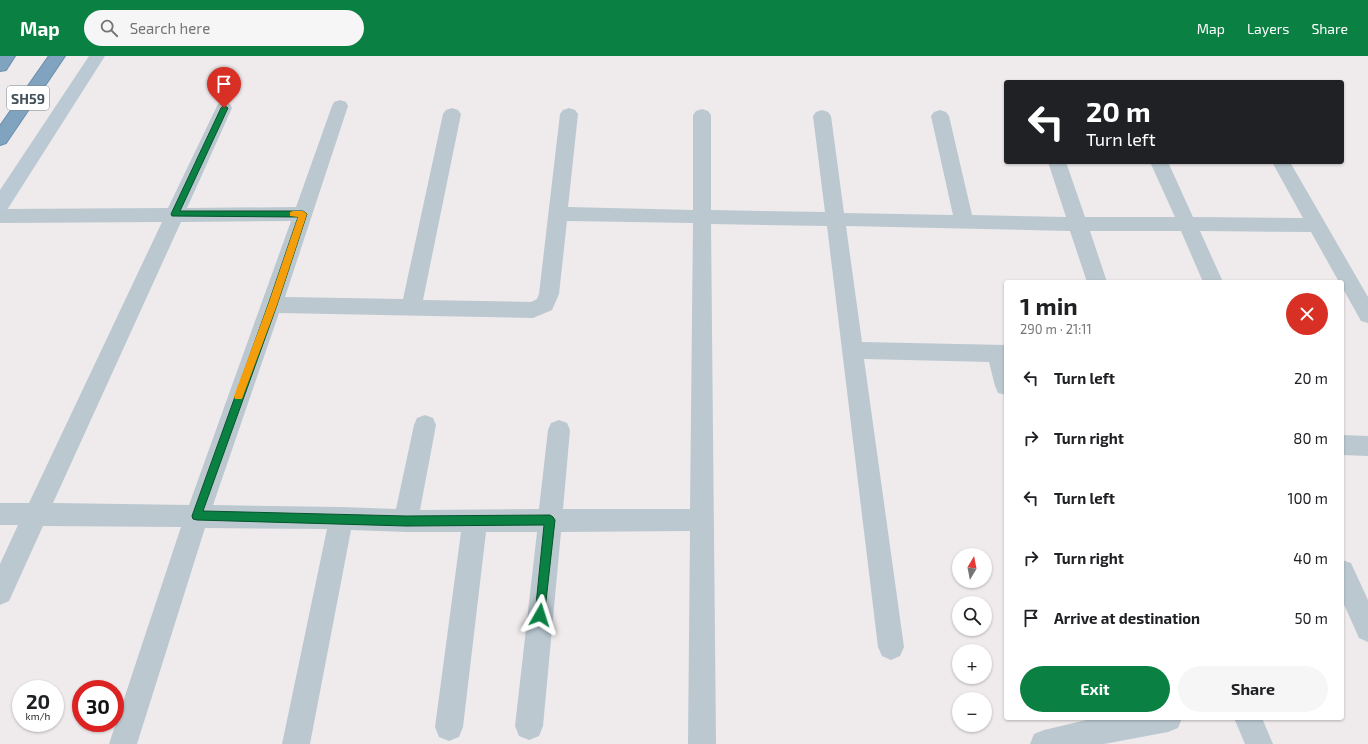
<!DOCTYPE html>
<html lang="en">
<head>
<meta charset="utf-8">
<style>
  body { margin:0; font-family:"Exo 2",sans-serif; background:#f6f6f6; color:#202124; height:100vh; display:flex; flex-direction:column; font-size:15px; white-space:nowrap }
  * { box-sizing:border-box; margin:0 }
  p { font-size:13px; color:#757577 }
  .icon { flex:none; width:22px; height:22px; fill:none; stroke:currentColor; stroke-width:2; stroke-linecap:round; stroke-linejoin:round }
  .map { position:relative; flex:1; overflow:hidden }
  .drawer { position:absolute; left:1004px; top:224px; width:340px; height:440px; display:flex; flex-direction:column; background:#fff; border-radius:4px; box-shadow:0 1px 3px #0004 }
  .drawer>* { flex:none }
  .top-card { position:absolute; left:1004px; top:24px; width:340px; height:84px; border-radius:4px; box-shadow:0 1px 3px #0004; background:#202124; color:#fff; overflow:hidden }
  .needle { width:26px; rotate:10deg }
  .buttons { position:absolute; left:952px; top:492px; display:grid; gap:8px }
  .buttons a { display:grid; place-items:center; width:40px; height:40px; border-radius:50%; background:#fff; box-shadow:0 1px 3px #0004; font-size:20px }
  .speed { position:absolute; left:12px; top:624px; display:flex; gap:8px; font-size:20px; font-weight:700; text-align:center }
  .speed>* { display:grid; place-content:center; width:52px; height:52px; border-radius:50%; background:#fff; box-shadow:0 1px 3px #0004; line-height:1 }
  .speed small { font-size:10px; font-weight:400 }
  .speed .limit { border:6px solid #d22; background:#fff; color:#111 }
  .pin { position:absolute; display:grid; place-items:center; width:34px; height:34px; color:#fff; margin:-41px -17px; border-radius:50% 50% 50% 0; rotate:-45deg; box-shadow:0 0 4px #0007 }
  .pin .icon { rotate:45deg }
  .me { position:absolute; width:44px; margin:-22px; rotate:6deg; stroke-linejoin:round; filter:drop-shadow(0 0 3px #0008) }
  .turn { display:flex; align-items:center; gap:14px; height:84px; padding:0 16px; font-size:18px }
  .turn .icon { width:52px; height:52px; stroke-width:2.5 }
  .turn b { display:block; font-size:28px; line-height:34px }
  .round { display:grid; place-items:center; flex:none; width:42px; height:42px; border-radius:21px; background:#f6f6f6 }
  .overview { display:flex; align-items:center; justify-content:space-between; height:68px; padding:0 16px }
  h1 { font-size:24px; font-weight:700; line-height:30px }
  .button { display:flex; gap:8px; margin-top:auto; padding:8px 16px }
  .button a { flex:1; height:46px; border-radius:24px; background:#0b8043; color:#fff; font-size:16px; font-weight:700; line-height:46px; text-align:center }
  .button a+a { background:#f6f6f6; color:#202124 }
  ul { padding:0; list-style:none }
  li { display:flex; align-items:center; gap:12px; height:60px; padding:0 16px }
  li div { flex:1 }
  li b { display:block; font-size:15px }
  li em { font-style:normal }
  header { display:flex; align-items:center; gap:24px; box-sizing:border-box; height:56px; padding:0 20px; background:#0b8043; color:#fff }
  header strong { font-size:19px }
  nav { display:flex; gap:22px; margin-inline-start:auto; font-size:14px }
  .search { width:280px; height:36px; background:#f6f6f6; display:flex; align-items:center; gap:10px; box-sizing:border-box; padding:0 14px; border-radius:22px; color:#757577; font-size:15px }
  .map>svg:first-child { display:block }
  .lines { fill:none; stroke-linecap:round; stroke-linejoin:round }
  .highway-casing { stroke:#6b8eaa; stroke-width:2 }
  .street { fill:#bbc8d0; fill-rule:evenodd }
  .secondary { fill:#bbc9d4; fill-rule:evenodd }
  .highway { fill:#80a3bf; fill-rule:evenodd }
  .route { fill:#0b8043; stroke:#07532c }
  .slow { fill:#f59e0b }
  .labels { text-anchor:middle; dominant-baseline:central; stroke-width:3.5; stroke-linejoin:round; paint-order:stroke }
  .shield { fill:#fff; stroke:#7b858c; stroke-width:1 }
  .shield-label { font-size:14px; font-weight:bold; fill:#43515a }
</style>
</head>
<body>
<header>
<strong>Map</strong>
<div class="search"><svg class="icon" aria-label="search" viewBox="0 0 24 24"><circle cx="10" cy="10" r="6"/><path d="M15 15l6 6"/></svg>Search here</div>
<nav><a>Map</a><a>Layers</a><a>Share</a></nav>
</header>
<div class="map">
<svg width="1368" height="688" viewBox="0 0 1368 688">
  <rect width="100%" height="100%" fill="#efebec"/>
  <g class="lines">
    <defs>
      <path id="highway" d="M0,0H15L6,14L0,15Z
        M49,0H65L6,87L0,89V70Z"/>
    </defs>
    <use href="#highway" class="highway-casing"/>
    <path class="street" d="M340,44L346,46L348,50L285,241L403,243L443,58L446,54L452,52L458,54L461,58L423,244L531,246L537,243L539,238L560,58L563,54L569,52L575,54L578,58L568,151L693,154V59L696,55L702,53L708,55L711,59V154L825,156L813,60L816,56L822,54L828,56L831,60L844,157L953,159L931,60L934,56L940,54L946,56L949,60L972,159L1066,161L1048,106H1066L1085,161H1175L1150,106H1168L1193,161L1303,162L1272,106H1290L1368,241V267L1361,265L1342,231V226H1339L1311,176L1200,175L1223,226H1203L1181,175H1090L1107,226H1087L1070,175L846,170L862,286L1006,289V339L998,337L995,330L989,306L864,303L904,591L900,600L891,604L882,600L878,591L827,170L711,168L716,688H688L690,475L561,476L543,670L539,680L529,684L519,680L515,670L537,476H486L463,671L459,681L449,685L439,681L435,671L461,476H406L351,474L310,688H282L327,473L205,472L137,688H109L181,471L43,470L9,545L0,549V508L18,469H0V447H29L162,166L0,167V153L168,152L216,52L218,48L224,46L230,48L232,52L187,152L296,151L332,50L334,46ZM291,165L189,449L53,447L181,166ZM567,165L693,167L690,453H563L570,374L567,367L559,364L551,367L548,374L539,453L420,454L436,369L433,362L425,359L417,362L414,369L396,453L341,451L213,449L279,257L533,262L552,254L559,238Z
      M1342,379L1368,380V400L1342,399Z
      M1342,504L1351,507L1368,544V586L1359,582L1342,544Z
      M1095,662H1182L1178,672L1168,676L1104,688H1030L1034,678L1044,674Z
      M1234,662H1262L1273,688H1245Z"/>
    <path class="secondary" d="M89,0H105L7,154L0,156V134Z"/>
    <use href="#highway" class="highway"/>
  </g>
  <path class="route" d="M224,49L228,52L180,155H303L307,158L277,249L203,455L406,460L550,459L553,461L555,464L544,563L540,565L537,563L535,559L544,469L406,470L197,464L193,463L192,460L268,249L298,161L172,160L171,158L221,52Z"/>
  <path class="slow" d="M293,155H303L307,158L277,249L243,340L242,343H235L234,340L268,249L298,161L290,160V156Z"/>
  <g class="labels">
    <rect class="shield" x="7" y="30" width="42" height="24" rx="3"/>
    <g class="shield-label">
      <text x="28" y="42">SH59</text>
    </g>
  </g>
</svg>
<div class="buttons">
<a><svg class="needle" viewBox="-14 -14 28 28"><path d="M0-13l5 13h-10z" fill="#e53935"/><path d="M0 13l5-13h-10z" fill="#757577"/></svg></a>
<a><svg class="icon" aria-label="search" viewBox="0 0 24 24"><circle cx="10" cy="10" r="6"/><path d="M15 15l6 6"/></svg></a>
<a>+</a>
<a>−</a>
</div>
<div class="speed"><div>20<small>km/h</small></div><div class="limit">30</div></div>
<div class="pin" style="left:224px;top:52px;background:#d93025"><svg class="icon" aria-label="arrive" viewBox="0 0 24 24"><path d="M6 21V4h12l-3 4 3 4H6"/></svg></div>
<svg class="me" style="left:540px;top:559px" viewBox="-20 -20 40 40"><path d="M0-17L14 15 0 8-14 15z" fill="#0b8043" stroke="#fff" stroke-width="4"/></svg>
<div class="top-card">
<div class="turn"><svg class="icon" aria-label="left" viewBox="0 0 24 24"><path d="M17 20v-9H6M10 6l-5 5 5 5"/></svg><div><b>20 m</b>Turn left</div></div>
</div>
<section class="drawer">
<div class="overview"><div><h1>1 min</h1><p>290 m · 21:11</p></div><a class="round" style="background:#d93025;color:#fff"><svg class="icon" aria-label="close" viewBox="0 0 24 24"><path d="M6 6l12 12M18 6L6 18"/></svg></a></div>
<ul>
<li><svg class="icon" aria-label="left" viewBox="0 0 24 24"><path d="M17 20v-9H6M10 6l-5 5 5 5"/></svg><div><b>Turn left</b></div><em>20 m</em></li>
<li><svg class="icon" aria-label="right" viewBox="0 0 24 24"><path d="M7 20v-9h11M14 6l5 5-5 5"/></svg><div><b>Turn right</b></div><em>80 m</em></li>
<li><svg class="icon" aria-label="left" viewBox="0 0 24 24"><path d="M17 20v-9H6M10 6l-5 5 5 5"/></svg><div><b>Turn left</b></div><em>100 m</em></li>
<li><svg class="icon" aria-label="right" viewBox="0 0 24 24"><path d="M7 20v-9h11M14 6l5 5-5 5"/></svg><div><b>Turn right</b></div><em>40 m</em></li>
<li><svg class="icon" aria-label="arrive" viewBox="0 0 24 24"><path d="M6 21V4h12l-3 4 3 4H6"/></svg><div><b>Arrive at destination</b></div><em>50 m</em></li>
</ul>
<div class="button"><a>Exit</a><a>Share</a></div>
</section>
</div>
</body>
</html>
